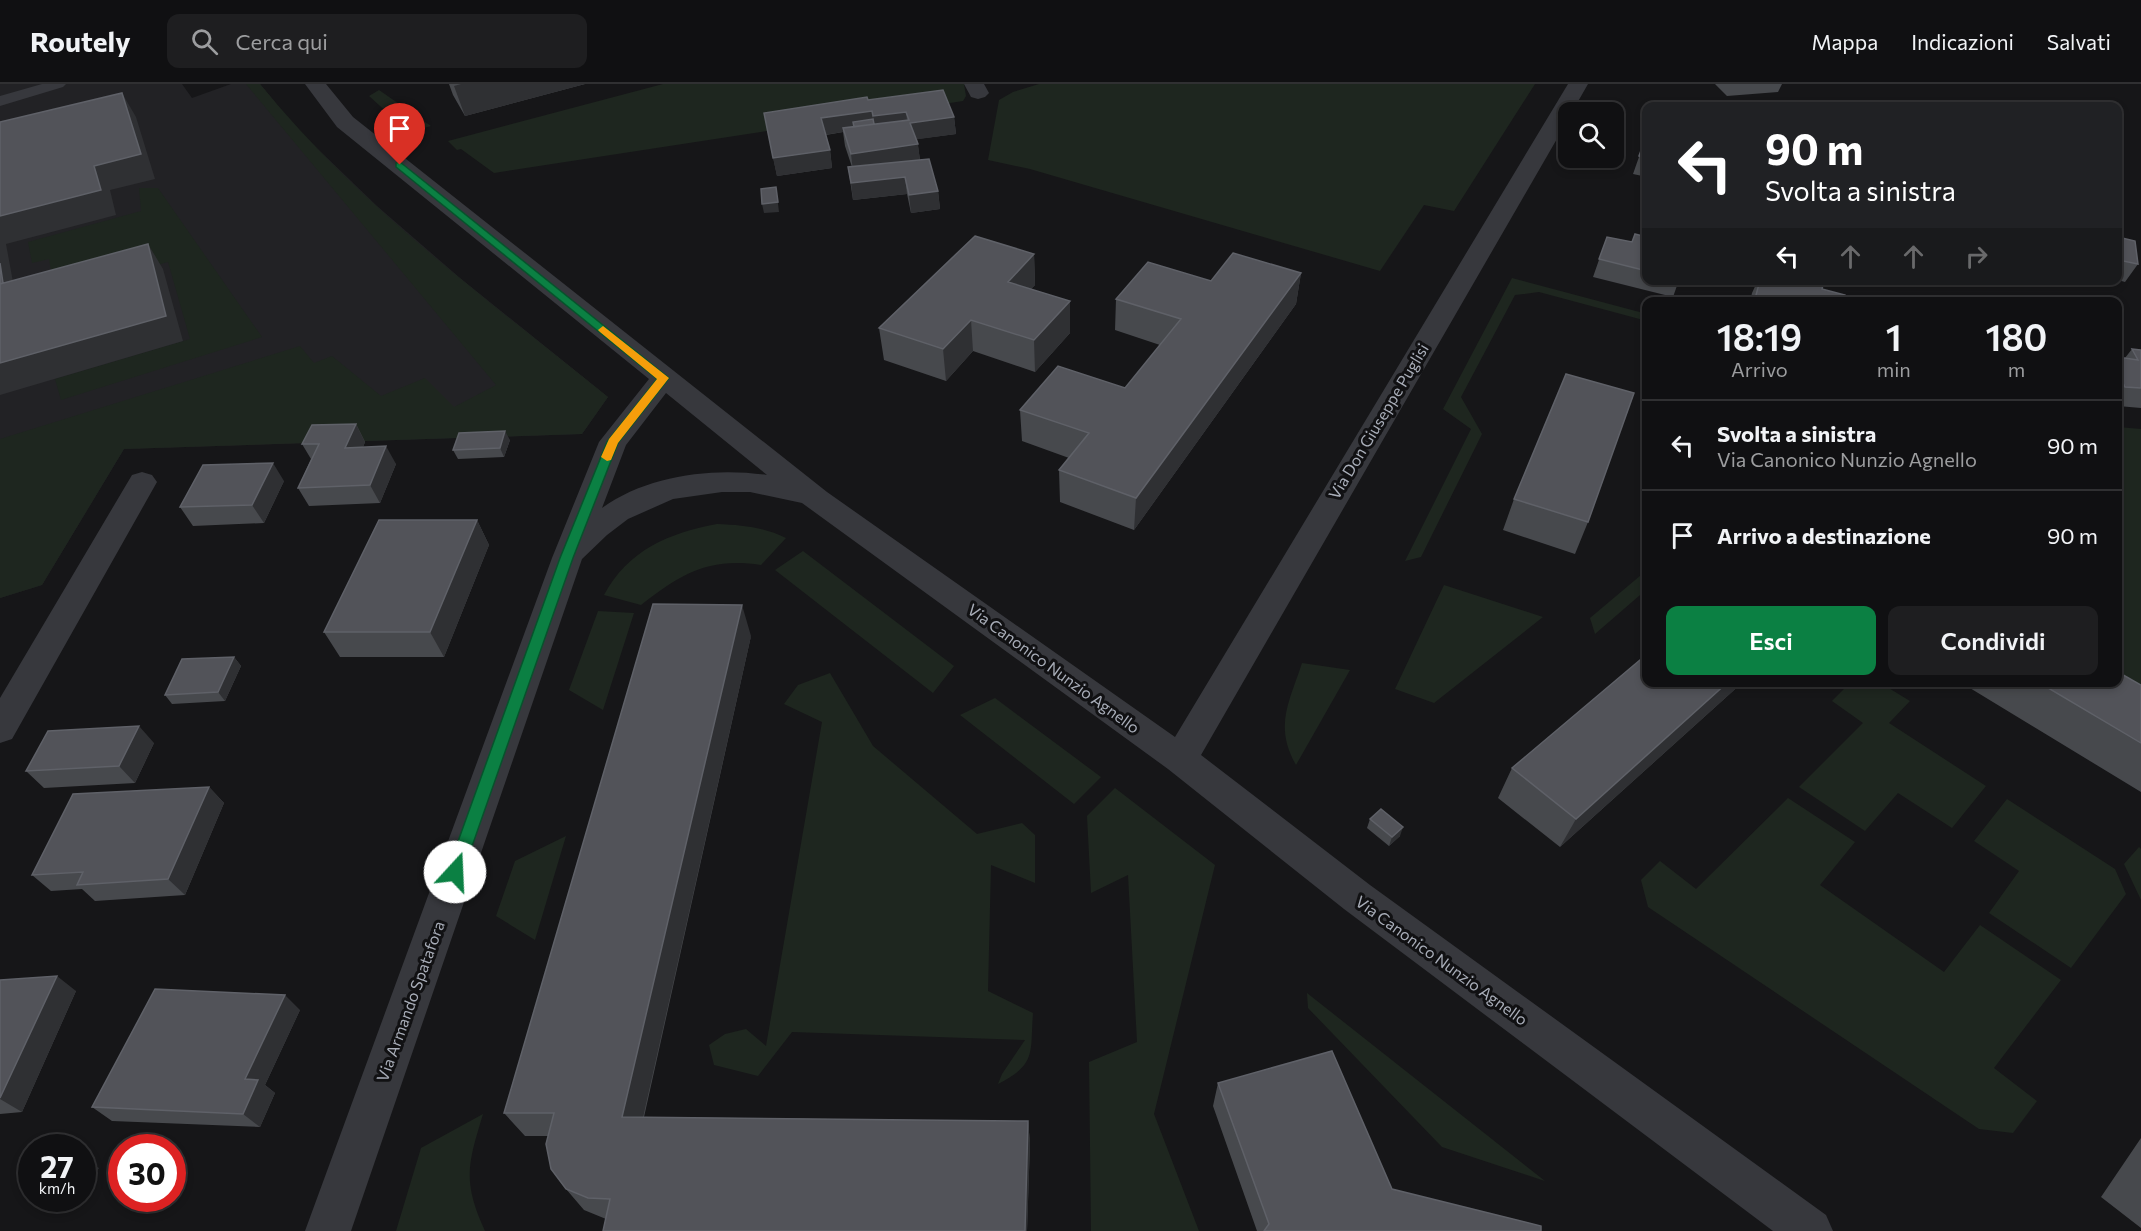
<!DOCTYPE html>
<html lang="it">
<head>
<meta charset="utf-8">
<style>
  body { margin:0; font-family:Commissioner,sans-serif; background:#1e1e20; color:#f1f3f6; height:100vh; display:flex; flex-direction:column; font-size:22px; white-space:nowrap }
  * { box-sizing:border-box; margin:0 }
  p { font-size:20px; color:#9c9d9f }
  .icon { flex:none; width:33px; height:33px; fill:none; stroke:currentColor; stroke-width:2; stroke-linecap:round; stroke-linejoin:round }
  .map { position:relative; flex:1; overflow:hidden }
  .drawer { position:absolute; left:1642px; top:213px; width:480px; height:390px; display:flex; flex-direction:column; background:#101012; border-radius:12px; box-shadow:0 3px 9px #0003,0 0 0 2px #303032 }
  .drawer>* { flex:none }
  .top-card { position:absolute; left:1642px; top:18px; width:480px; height:183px; border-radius:12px; box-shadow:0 3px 9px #0003,0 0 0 2px #303032; background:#202124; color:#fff; overflow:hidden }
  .fabs { position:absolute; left:1558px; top:18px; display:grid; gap:12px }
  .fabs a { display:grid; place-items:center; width:66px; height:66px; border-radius:12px; background:#101012; box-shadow:0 3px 9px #0003,0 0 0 2px #303032; font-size:30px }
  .speed { position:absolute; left:18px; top:1050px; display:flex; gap:12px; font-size:30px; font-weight:700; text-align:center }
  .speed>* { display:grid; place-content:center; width:78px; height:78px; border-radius:50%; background:#101012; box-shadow:0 3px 9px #0003,0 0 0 2px #303032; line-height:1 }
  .speed small { font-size:15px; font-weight:400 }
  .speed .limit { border:9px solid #d22; background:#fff; color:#111 }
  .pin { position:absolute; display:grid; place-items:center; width:51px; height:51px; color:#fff; margin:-62px -26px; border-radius:50% 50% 50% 0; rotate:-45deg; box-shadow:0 0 6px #0007 }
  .pin .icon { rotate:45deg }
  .me { position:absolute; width:66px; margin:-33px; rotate:20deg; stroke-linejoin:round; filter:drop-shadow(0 0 4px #0008) }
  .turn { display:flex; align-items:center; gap:21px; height:126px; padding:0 24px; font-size:27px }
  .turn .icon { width:78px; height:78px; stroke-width:2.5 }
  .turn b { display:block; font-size:42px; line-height:51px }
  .lanes { display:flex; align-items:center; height:57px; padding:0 24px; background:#0003; justify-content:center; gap:30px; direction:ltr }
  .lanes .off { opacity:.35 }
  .eta { display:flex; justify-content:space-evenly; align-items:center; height:102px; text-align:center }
  .eta b { font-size:36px; font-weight:600; line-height:42px }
  .action { display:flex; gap:12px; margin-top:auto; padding:12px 24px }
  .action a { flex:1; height:69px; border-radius:12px; background:#0b8043; color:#fff; font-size:24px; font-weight:600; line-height:69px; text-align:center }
  .action a+a { background:#1e1e20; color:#f1f3f6 }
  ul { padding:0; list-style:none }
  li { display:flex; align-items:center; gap:18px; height:90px; padding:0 24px; border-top:2px solid #303032 }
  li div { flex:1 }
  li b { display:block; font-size:22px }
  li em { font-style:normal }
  header { display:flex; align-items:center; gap:36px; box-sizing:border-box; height:84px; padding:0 30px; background:#101012; border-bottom:2px solid #303032 }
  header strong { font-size:28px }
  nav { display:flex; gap:33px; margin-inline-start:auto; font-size:21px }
  .search { width:420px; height:54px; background:#1e1e20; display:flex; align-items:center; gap:15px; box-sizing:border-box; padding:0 21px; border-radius:12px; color:#9c9d9f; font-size:22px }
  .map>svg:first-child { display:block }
  .built { fill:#222225 }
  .green { fill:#1e261f }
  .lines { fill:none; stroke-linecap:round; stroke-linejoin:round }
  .lane { fill:#37383d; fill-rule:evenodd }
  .street { fill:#37383d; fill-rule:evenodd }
  .wall { fill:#47494d }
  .shaded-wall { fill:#2f3033 }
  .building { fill:#525359; stroke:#5f6168; stroke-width:1.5 }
  .route { fill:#0b8043; stroke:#07532c; stroke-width:1.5 }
  .slow { fill:#f59e0b }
  .labels { text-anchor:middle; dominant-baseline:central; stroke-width:6; stroke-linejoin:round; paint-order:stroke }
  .street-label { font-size:16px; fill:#a8adb8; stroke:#111113 }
</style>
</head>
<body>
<header>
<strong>Routely</strong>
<div class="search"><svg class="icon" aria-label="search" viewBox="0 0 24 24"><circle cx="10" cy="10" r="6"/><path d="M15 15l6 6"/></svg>Cerca qui</div>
<nav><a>Mappa</a><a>Indicazioni</a><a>Salvati</a></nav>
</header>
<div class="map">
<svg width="2141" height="1147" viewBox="0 0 2141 1147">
  <rect width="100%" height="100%" fill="#161618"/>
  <path class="built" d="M0,0H182L192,14L231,0H260L296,44L377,122L460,194L608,313L582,350L124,365L42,501L0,514Z"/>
  <path class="green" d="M246,0H260C358,121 487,215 608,313L582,350L124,365L42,501L0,514V355L300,262L314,279L332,272L381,312L425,294L454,323L496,301Z
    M663,0H964L966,12L963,17L494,89L461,65L457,66L448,57Z
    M1039,0H1535L1454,127L1424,121L1380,187L1030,85L988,76L999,16L1013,8Z
    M379,6L431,42L409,48L369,12Z
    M139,104H158L262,253L61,316L55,295L190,255L168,178L55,209L49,175L32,179L28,158L141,127Z
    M1512,194L1647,230V237L1539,208L1515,211L1461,313L1482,350L1421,473L1405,477L1471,345L1443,325Z
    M2118,343L2141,345V603L2118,590Z
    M717,440C742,441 763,443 786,454L761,481C708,473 681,490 641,521L604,511C628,466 669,449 717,440Z
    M803,467L954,582L933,609L775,486Z
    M1647,486V505L1595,550L1590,534Z
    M1444,501L1543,533L1434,619L1395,605Z
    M598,527L634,529L603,626L569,606Z
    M1302,579L1350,586L1296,681C1274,642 1289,619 1302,579Z
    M830,589L873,662L977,750L1022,739L1035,751V799L991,781L988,907L1033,929C1030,969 1037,980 998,1000L1002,990L1025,956L792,948L758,992L714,981L709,961L725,950L746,945L766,962L822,638L784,620L798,601Z
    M1849,600L1887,603L1910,617L1889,639L1986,702L1952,744L1898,709L1865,747L1799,703L1863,639L1832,617Z
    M995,614L1101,693L1074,720L960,631Z
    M1115,704L1215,781L1154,1030L1199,1147H1091L1089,978L1137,958L1128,791L1091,809L1087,732Z
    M1788,714L1855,758L1820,801L1944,888L1980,841L2061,896L1994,984L2037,1017L2013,1049L1979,1045L1648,823L1641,796L1660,777L1696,805Z
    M2007,715L2115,785L2126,810L2071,884L1989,829L2019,787L1974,757Z
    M566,752L535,856L496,832L515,777Z
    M2139,763L2141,765V816L2124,780Z
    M1307,909L1545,1097L1442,1063L1308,924Z
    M483,1030C468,1080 462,1097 485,1147H396L421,1064Z"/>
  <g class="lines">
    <path class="lane" d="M42,0H66L63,3L0,22V12Z"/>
    <path class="street" d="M305,0H326L353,33L827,408L1175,653L1568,0H1588L1572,28H1569V34L1201,671L1370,801L1826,1131L1833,1147H1773L1344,825L1168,685L802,419L750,408H722L673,415L628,435L607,451L582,475L351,1147H305L552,474L599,358L649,295L337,43ZM666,309L767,391C714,383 647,391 602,424L626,361Z
      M964,0H984L989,9L985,13L978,15L971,13Z
      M142,388L152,391L157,398L12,655L0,659V614L132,391Z"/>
  </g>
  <path class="wall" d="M449,0H585L465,32L453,11Z
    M1715,0H1782L1778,8L1727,12Z
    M868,16L954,33L956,50L917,55L920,76L938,107L940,125L911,129L907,110L853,116L848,83H852L845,62L843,48L826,51L830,66L832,84L777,92L764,29Z
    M1646,53H1647V93L1633,90Z
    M1607,153L1632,158L1647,153V196H1679L1673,213L1593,193Z
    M2118,153L2138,180L2125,198L2118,196Z
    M1034,170L1035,201L1031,205L1070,249L1035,288L973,267L946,297L884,276L879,244Z
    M1301,189L1296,220L1134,446L1060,418L1059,386L1069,374L1022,357L1020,326L1125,304L1160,261L1115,246L1116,215L1211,197Z
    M1758,196H1822V205L1844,218H1750L1752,209Z
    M2081,196H2104L2101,201Z
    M2132,265L2141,266V324L2118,322V273L2125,274Z
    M356,340L365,358L363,363L396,380L380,419L309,422L298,404L311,375L302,360Z
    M510,356L504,373L458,375L453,366Z
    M284,397L264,439L193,442L180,423Z
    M1514,415L1588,438L1575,470L1503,446Z
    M477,436L489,461L444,573H340L324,548Z
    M751,552L644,1033L1028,1037L1030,1059L1027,1147H603L606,1135L584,1126L566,1105L548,1052H525L504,1029Z
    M234,573L241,582L225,617L172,620L165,611Z
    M1647,598H1743L1560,763L1498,714L1512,684Z
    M1960,598H2118L2141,601V708Z
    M154,659L135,699L44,704L26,687Z
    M209,703L224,719L185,811L95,817L82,805L51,807L32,791Z
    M1370,735L1400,752L1389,762L1367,744Z
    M0,896L76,907L22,1028L0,1030Z
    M300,926L265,1001L275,1009L260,1043L112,1037L92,1023Z
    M1218,999L1392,1105L1541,1147H1257L1213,1022Z
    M2141,1054V1144L2101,1113Z"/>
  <path class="shaded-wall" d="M461,0H585L465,32L454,2Z
    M122,9L136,33L155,95L110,106L116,131L6,160L18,225L0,230V132L94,82Z
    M872,27L874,44L853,38L854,47L843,44V48L824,51L821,34Z
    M906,28L908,44L875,48L873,32Z
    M954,33L956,50L912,56L910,39Z
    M918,60L920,78L853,87L851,70Z
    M830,66L832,84L777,92L773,74Z
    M905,93L907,110L853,116L851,99Z
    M776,103L779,128L764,129L762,120Z
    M938,107L940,125L911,129L909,111Z
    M148,160L163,185L183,257L0,311V279Z
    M1034,170L1035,201L1009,229L1008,198Z
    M1301,189L1296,220L1134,446L1136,414Z
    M1070,217V249L1035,288L1034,256Z
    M971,236L973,267L946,297L943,265Z
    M356,340L365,358L355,382L345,364Z
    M505,347L510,356L504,373L500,364Z
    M386,362L396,380L380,419L370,401Z
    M273,379L284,397L264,439L252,421Z
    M477,436L489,461L444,573L430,548Z
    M742,521L751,552L638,1056L622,1033Z
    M234,573L241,582L225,617L218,608Z
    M1728,598H1743L1560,763L1576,735Z
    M139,642L154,659L135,699L119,682Z
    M209,703L224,719L185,811L168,795Z
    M1403,743L1400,752L1389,762L1392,753Z
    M57,892L76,907L22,1028L0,1015V1014Z
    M285,911L300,926L265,1001L275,1009L260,1043L243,1030L245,995Z
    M1028,1037L1030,1059L1027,1147H1025Z
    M88,1078L99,1084L82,1111V1087Z"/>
  <path class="building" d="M943,6L954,33L910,39L918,60L851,70L843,44L909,36L906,28L873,32L872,27L821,34L830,66L773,74L764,29L867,13L868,16Z
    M122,9L141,70L94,82L101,106L0,132V38Z
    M1745,20L1747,22H1704Z
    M873,35L874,40L854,43L853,38Z
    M1646,53H1647V74L1639,72Z
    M929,75L938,107L909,111L905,93L851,99L848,83Z
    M776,103L778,118L762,120L761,105Z
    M1635,150L1647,153V187L1599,175L1607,153L1632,158Z
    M975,152L1034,170L1008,198L1070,217L1034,256L971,236L943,265L879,244Z
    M2118,153L2135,157L2138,180L2118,176Z
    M148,160L166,232L0,279V200Z
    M1233,169L1301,189L1136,414L1059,386L1089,349L1020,326L1058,282L1125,304L1181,235L1116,215L1148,178L1211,197Z
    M0,179L3,199L0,200Z
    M1760,196H1783L1787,198V196L1824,197L1822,205L1845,211L1844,218H1764L1755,215Z
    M2132,265L2141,266V304L2125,303L2118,289V273L2138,276Z
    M1566,290L1634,309L1588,438L1514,415Z
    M356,340L345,364L386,362L370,401L298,404L319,360H302L312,341Z
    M505,347L500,364L453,366L459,349Z
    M273,379L252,421L180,423L203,381Z
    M379,436H477L430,548H324Z
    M653,520L742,521L622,1033L1028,1037L1025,1147H603L610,1115L588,1114L566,1105L551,1085L546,1060L554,1029H504Z
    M1647,570V598H1728L1576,735L1512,684Z
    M234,573L218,608L165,611L182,575Z
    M2118,588L2141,601V659L2038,598H2118Z
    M139,642L119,682L26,687L48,647Z
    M209,703L168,795L77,801L83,788L32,791L73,710Z
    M1381,725L1403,743L1392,753L1370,735Z
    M57,892L0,1014V896Z
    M155,905L285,911L245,995L258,996L243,1030L92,1023Z
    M1332,967L1392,1105L1541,1142V1147H1264L1269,1140L1218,999Z
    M82,1078H88L82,1087Z
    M32,1093V1104L27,1103Z"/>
  <path class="route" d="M400,78L669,294L618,359L573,474L463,788L461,793L455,795L450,793L447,788L560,474L607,358L657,295L396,83V79Z"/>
  <path class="slow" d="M603,242L669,294L618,359L611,376L607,377L601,373L609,355L657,295L600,248L598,246Z"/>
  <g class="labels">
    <g class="street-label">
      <text transform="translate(1378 337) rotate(-59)">Via Don Giuseppe Puglisi</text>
      <text transform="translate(1054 584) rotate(36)">Via Canonico Nunzio Agnello</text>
      <text transform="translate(1442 876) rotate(36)">Via Canonico Nunzio Agnello</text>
      <text transform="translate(410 917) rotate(-70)">Via Armando Spatafora</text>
    </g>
  </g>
</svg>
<div class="fabs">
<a><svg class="icon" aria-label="search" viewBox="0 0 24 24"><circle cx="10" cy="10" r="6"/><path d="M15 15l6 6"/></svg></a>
</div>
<div class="speed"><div>27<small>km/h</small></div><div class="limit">30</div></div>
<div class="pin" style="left:400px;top:81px;background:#d93025"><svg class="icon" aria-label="arrive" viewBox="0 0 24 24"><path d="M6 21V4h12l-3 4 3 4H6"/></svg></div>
<svg class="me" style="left:455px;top:788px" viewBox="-20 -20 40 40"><circle r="19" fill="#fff"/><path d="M0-13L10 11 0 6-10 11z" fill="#0b8043"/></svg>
<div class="top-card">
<div class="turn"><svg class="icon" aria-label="left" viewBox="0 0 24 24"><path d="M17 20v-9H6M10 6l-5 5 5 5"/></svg><div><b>90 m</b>Svolta a sinistra</div></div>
<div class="lanes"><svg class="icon" aria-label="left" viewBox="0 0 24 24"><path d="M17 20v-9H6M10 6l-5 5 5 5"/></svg><svg class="icon off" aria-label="ahead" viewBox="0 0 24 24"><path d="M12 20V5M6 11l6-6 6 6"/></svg><svg class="icon off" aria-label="ahead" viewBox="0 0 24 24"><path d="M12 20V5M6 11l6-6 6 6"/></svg><svg class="icon off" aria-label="right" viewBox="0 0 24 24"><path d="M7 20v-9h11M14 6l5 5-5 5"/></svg></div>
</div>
<section class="drawer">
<div class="eta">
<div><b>18:19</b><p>Arrivo</p></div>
<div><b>1</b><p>min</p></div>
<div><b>180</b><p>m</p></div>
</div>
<ul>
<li><svg class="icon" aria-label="left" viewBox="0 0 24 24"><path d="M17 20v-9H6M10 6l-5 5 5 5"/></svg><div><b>Svolta a sinistra</b><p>Via Canonico Nunzio Agnello</p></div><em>90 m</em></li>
<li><svg class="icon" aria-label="arrive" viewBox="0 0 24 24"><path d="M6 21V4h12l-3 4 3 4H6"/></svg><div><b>Arrivo a destinazione</b></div><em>90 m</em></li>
</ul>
<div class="action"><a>Esci</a><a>Condividi</a></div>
</section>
</div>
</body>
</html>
